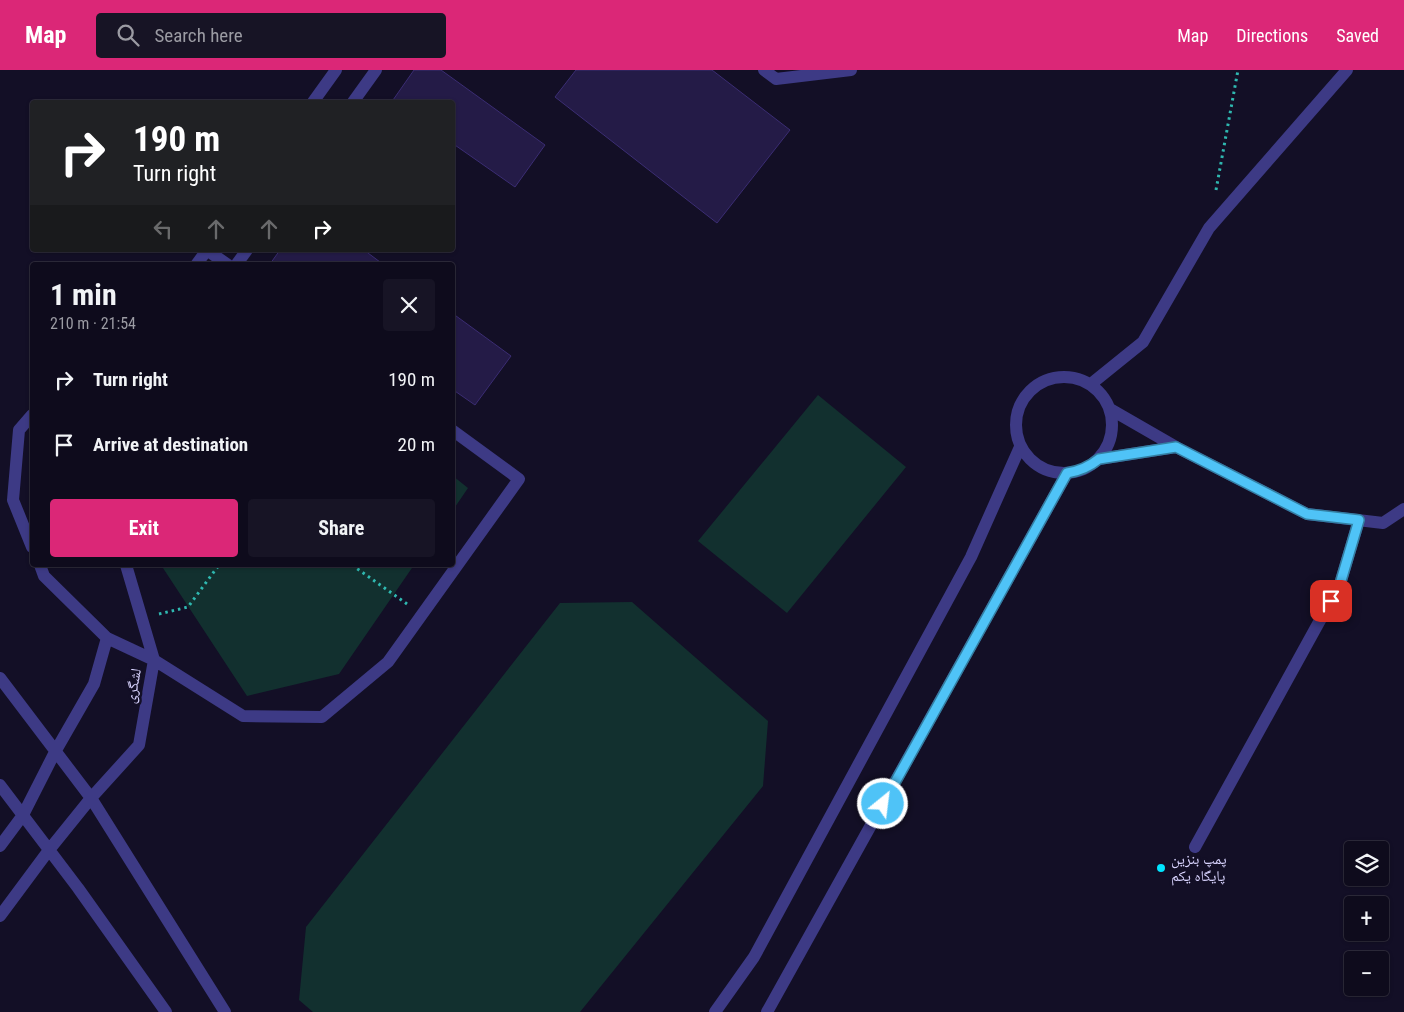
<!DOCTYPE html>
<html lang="en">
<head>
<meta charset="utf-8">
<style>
  body { margin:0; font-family:"Roboto Condensed","Noto Naskh Arabic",sans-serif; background:#171425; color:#f1f3f6; height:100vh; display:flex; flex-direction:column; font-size:19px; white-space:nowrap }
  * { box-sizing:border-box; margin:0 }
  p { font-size:16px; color:#9b9ba3 }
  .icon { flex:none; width:28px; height:28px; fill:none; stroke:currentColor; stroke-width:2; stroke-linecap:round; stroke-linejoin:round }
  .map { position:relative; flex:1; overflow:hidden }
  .side { position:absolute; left:30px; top:192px; width:425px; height:305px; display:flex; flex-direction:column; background:#0e0b1c; border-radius:5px; box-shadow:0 1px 4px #0004,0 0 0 1px #2e2b3b }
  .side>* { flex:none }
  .banner { position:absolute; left:30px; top:30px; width:425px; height:152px; border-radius:5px; box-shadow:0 1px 4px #0004,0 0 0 1px #2e2b3b; background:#202124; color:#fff; overflow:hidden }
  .tools { position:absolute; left:1344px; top:771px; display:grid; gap:10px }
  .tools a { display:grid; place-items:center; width:45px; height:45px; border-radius:5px; background:#0e0b1c; box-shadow:0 1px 4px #0004,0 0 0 1px #2e2b3b; font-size:25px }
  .pin { position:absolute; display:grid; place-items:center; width:42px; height:42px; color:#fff; margin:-21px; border-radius:10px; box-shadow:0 2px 8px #0006 }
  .me { position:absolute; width:55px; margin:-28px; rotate:29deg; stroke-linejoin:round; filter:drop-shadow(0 0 4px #0008) }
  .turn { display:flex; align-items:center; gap:18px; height:105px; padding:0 20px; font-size:22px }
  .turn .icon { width:65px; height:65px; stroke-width:2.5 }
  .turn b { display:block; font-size:35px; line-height:42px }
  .lanes { display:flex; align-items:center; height:48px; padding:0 20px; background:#0003; justify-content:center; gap:25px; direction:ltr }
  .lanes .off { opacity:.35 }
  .round { display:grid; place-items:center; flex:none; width:52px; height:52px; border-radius:5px; background:#171425 }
  .headline { display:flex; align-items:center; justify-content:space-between; height:85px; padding:0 20px }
  h1 { font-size:30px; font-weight:700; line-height:38px }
  .action { display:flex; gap:10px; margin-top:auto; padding:10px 20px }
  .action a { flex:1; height:58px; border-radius:5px; background:#db2777; color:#fff; font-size:20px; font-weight:700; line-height:58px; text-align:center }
  .action a+a { background:#171425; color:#f1f3f6 }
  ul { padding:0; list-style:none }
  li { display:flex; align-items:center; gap:15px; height:65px; padding:0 20px }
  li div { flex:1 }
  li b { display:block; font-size:19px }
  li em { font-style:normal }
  header { display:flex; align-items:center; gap:30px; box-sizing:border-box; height:70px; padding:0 25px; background:#db2777; color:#fff }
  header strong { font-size:24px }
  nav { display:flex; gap:28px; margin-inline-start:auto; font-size:18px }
  .search { width:350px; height:45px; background:#171425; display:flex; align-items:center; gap:12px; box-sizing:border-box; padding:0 18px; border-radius:5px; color:#9b9ba3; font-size:19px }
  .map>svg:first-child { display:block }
  .green { fill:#12302f }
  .building { fill:#241b47; stroke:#3b2d73 }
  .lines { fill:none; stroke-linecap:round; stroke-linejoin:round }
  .path { stroke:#2fb8b0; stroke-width:3; stroke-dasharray:2.5 4; stroke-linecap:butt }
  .minor { stroke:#3d3a85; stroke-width:12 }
  .route-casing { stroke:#337fa1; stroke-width:12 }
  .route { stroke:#4fc3f7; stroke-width:9 }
  .poi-dot { fill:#00e5ff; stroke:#130f26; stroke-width:2 }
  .labels { text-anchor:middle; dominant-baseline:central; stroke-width:5; stroke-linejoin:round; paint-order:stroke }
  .street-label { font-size:15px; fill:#d9d4ff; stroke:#130f26 }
  .poi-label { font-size:15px; fill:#d9d4ff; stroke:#130f26; text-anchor:start }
</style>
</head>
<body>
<header>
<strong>Map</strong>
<div class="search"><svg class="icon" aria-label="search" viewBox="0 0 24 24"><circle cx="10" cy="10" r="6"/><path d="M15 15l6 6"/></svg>Search here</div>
<nav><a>Map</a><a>Directions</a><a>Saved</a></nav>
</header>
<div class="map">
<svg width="1404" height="942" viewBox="0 0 1404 942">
  <rect width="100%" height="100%" fill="#130f26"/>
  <path class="green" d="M818,325L906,397L787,543L698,471Z
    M453,406L468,418L453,440Z
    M161,495H414L339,604L247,626Z
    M632,532L768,651L763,716L580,942H313L299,930L306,857L560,533Z"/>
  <path class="building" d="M414,0H441L545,75L515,117L452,73V32H396L393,30Z
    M576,0H712L790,60L717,153L555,27Z
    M280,180H364L384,195H272L270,194Z
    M452,243L511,286L475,335L452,319Z"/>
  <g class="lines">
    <path class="path" d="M1216,120L1238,0
      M352,495L407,534
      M159,544L188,537L219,495"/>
    <path class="minor" d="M764,0L776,9L851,0
      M313,32L336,0
      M353,32L376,0
      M207,180L228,195
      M196,195L207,180
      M236,195L247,180
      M1016 355a48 48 0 1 1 96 0a48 48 0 1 1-96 0Z
      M1091,314L1143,272L1209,158L1347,0
      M32,345L19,360L13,430L32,477
      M1176,377L1307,444L1383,453L1404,439
      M1099,389L1176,377L1110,339
      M107,568L154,590L243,646L322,647L388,592L519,409L452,360
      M0,608L91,728L225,942
      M0,715L78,818L166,942
      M0,776L23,745L55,682L94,614L107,568L44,506L40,495
      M1195,777L1340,514L1359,450
      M0,846L49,780L91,728L139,675L154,590L126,495
      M715,942L754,887L971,487L1020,377
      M767,942L1067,403"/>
  </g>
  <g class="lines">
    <defs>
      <path id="route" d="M883,734L1067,403C1080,401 1089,397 1099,389L1176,377L1307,444L1359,450L1340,514L1331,531"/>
    </defs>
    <use href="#route" class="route-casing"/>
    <use href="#route" class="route"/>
  </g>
  <circle class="poi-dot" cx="1161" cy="798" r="5"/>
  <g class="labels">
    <g class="street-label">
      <text transform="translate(133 616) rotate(-80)">لشگری</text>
    </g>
    <g class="poi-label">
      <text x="1171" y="789">پمپ بنزين<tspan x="1171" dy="17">پايگاه يكم</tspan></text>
    </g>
  </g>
</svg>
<div class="tools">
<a><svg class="icon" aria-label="layers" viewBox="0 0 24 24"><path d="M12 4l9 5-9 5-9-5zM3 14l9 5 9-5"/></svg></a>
<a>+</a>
<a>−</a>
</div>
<div class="pin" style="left:1331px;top:531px;background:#d93025"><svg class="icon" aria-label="arrive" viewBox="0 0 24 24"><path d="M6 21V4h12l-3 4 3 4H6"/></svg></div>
<svg class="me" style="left:883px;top:734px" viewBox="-20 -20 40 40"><circle r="17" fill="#4fc3f7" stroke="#fff" stroke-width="3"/><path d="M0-11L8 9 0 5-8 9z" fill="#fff"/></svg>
<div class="banner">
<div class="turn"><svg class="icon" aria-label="right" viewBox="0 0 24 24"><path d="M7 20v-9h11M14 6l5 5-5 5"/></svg><div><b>190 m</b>Turn right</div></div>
<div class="lanes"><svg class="icon off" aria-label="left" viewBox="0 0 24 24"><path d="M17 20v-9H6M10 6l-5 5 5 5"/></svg><svg class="icon off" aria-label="ahead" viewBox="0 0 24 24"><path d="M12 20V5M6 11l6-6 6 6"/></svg><svg class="icon off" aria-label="ahead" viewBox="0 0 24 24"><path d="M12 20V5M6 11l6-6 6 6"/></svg><svg class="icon" aria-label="right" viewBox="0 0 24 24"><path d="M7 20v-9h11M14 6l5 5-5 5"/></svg></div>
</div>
<section class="side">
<div class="headline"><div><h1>1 min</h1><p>210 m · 21:54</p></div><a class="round"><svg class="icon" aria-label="close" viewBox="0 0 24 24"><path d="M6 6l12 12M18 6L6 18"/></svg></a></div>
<ul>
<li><svg class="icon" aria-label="right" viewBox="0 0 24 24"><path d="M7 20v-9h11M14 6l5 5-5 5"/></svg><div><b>Turn right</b></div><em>190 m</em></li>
<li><svg class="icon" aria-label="arrive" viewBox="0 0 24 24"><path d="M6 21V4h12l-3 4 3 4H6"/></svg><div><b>Arrive at destination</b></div><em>20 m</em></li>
</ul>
<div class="action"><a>Exit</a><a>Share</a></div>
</section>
</div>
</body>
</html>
